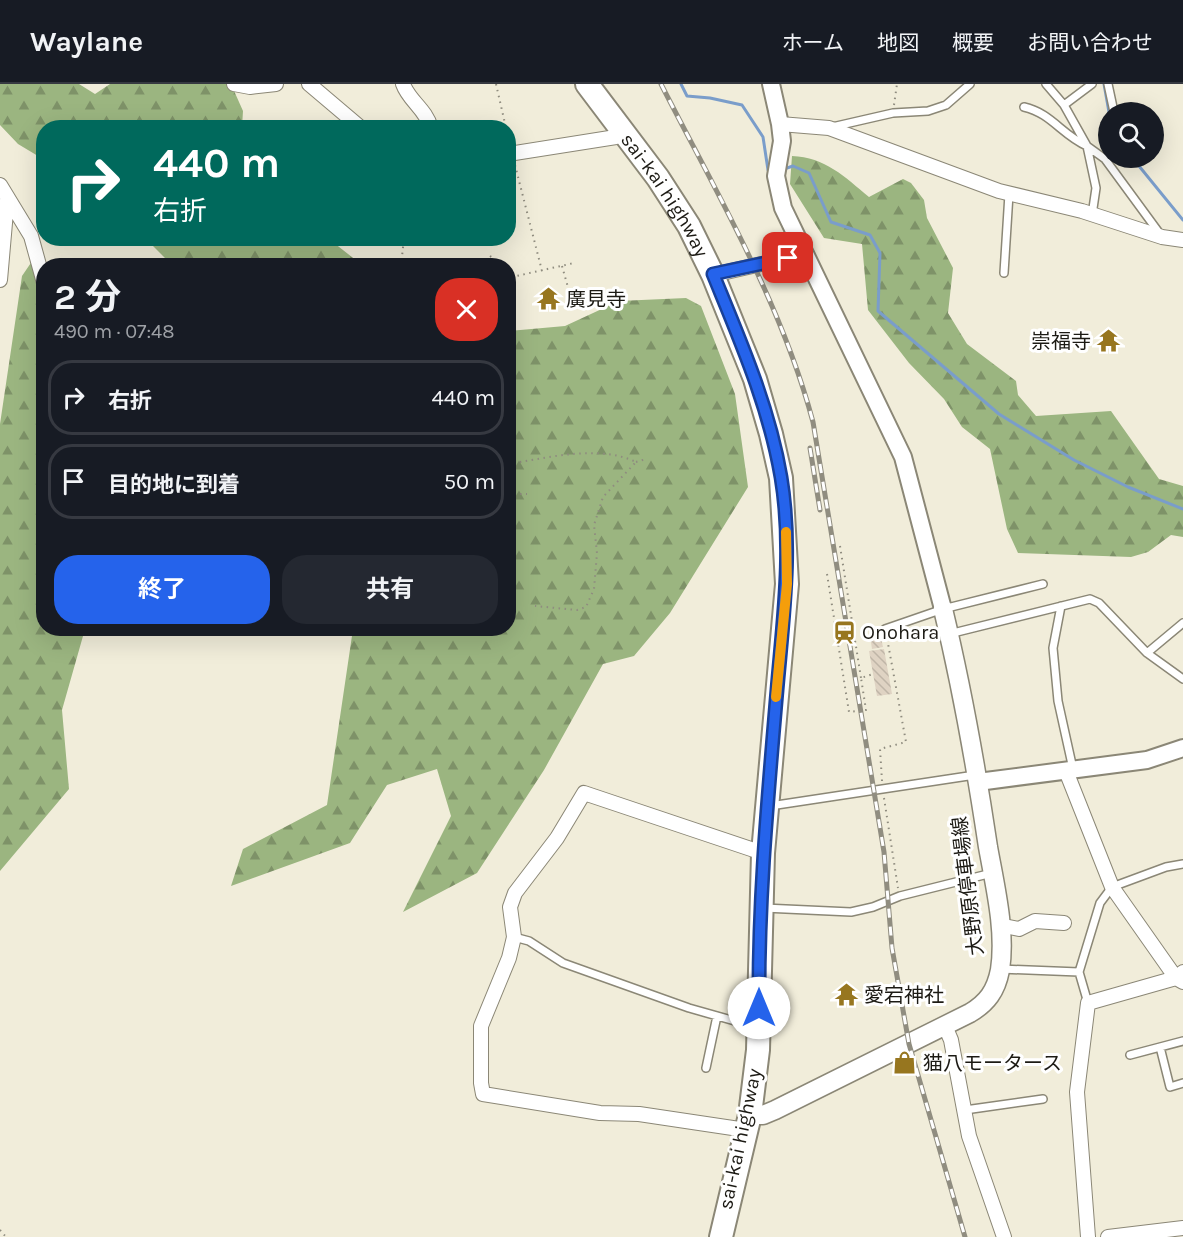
<!DOCTYPE html>
<html lang="ja">
<head>
<meta charset="utf-8">
<style>
  body { margin:0; font-family:Karla,"Noto Sans JP",sans-serif; background:#242831; color:#f1f3f6; height:100vh; display:flex; flex-direction:column; font-size:22px; white-space:nowrap }
  * { box-sizing:border-box; margin:0 }
  p { font-size:20px; color:#9ea1a6 }
  .icon { flex:none; width:33px; height:33px; fill:none; stroke:currentColor; stroke-width:2; stroke-linecap:round; stroke-linejoin:round }
  .map { position:relative; flex:1; overflow:hidden }
  .sheet { position:absolute; left:36px; top:174px; width:480px; height:378px; display:flex; flex-direction:column; background:#171b24; border-radius:24px; box-shadow:0 6px 24px #0002 }
  .sheet>* { flex:none }
  .banner { position:absolute; left:36px; top:36px; width:480px; height:126px; border-radius:24px; box-shadow:0 6px 24px #0002; background:#00695c; color:#fff; overflow:hidden }
  .tools { position:absolute; left:1098px; top:18px; display:grid; gap:12px }
  .tools a { display:grid; place-items:center; width:66px; height:66px; border-radius:50%; background:#171b24; box-shadow:0 6px 24px #0002; font-size:30px }
  .pin { position:absolute; display:grid; place-items:center; width:51px; height:51px; color:#fff; margin:-26px; border-radius:12px; box-shadow:0 3px 9px #0006 }
  .me { position:absolute; width:66px; margin:-33px; rotate:0deg; stroke-linejoin:round; filter:drop-shadow(0 0 4px #0008) }
  .turn { display:flex; align-items:center; gap:21px; height:126px; padding:0 18px; font-size:27px }
  .turn .icon { width:78px; height:78px; stroke-width:2.5 }
  .turn b { display:block; font-size:42px; line-height:51px }
  .round { display:grid; place-items:center; flex:none; width:63px; height:63px; border-radius:24px; background:#242831 }
  .head { display:flex; align-items:center; justify-content:space-between; height:102px; padding:0 18px }
  h1 { font-size:36px; font-weight:700; line-height:45px }
  .action { display:flex; gap:12px; margin-top:auto; padding:12px 18px }
  .action a { flex:1; height:69px; border-radius:24px; background:#2563eb; color:#fff; font-size:24px; font-weight:700; line-height:69px; text-align:center }
  .action a+a { background:#242831; color:#f1f3f6 }
  ul { padding:0; list-style:none }
  li { display:flex; align-items:center; gap:18px; height:75px; margin:0 12px 9px; padding:0 6px; border:3px solid #363941; border-radius:24px }
  li div { flex:1 }
  li b { display:block; font-size:22px }
  li em { font-style:normal }
  header { display:flex; align-items:center; gap:36px; box-sizing:border-box; height:84px; padding:0 30px; background:#171b24; border-bottom:2px solid #363941 }
  header strong { font-size:28px }
  nav { display:flex; gap:33px; margin-inline-start:auto; font-size:21px }
  .map>svg:first-child { display:block }
  .forest { fill:url(#forest-firs) }
  .lines { fill:none; stroke-linecap:round; stroke-linejoin:round }
  .stream { stroke:#7a9dca; stroke-width:3 }
  .building { fill:url(#building-back-hatch) }
  .service-casing { stroke:#8b8776; stroke-width:10 }
  .minor-casing { stroke:#8b8776; stroke-width:16 }
  .tertiary-casing { stroke:#8b8776; stroke-width:20 }
  .secondary-casing { stroke:#8b8776; stroke-width:21 }
  .trunk-casing { stroke:#8b8776; stroke-width:26 }
  .path { stroke:#8f8c7f; stroke-width:2; stroke-dasharray:1.5 4.5; stroke-linecap:butt }
  .service { stroke:#fff; stroke-width:7 }
  .minor { stroke:#fff; stroke-width:14 }
  .tertiary { stroke:#fff; stroke-width:16 }
  .secondary { stroke:#fff; stroke-width:18 }
  .trunk { stroke:#fff; stroke-width:22 }
  .rail-casing { stroke:#908d80; stroke-width:5 }
  .rail { stroke:#fff; stroke-width:3; stroke-dasharray:9; stroke-linecap:butt }
  .route-casing { stroke:#184099; stroke-width:15 }
  .route { stroke:#2563eb; stroke-width:10 }
  .slow { stroke:#f59e0b; stroke-width:10 }
  .labels { text-anchor:middle; dominant-baseline:central; stroke-width:6; stroke-linejoin:round; paint-order:stroke }
  .street-label { font-size:20px; fill:#1c1a14; stroke:#fff }
  .poi-label { font-size:20px; fill:#1c1a14; stroke:#fff; text-anchor:start }
</style>
</head>
<body>
<header>
<strong>Waylane</strong>
<nav><a>ホーム</a><a>地図</a><a>概要</a><a>お問い合わせ</a></nav>
</header>
<div class="map">
<svg width="1183" height="1153" viewBox="0 0 1183 1153">
  <defs>
    <pattern id="forest-firs" width="22" height="20" patternUnits="userSpaceOnUse" patternTransform="scale(1.5)"><rect width="22" height="20" fill="#9bb580"/><path d="M5 1l3.5 6h-7zM16 11l3.5 6h-7z" fill="#7e9268"/></pattern>
    <pattern id="building-back-hatch" width="6" height="6" patternUnits="userSpaceOnUse" patternTransform="scale(1.5)"><rect width="6" height="6" fill="#dfd3c3"/><path d="M-1 5l2 2M0 0l6 6M5-1l2 2" fill="none" stroke="#bfb5a7"/></pattern>
  </defs>
  <rect width="100%" height="100%" fill="#f1edda"/>
  <path class="forest" d="M0,0H79L95,10L110,0H231L243,27L242,43L44,44L43,75L18,60L0,41Z
    M792,72C825,73 845,93 869,113L903,95L911,99L924,116L927,134L953,184L948,229L967,260L1016,297L1018,311L1036,332L1111,327L1159,395L1183,402V453L1171,451L1148,468L1131,473L1018,469L1007,445L990,365L962,343L944,315L909,279L868,226L862,160L824,154L790,100Z
    M146,155H329L362,181H172Z
    M41,164L47,181L44,182V544L85,545L62,626L69,705L0,787V340L22,192Z
    M686,214L701,222L735,310L748,403L670,529L634,572L603,580L544,686L477,789L403,828L451,732L437,685L387,701L350,759L231,802L243,765L327,721L353,545L508,544L509,247L565,242L619,217Z"/>
  <g class="lines">
    <path class="stream" d="M681,0L687,12L710,14L742,21L763,53L768,86H771
      M1104,0L1109,28
      M1128,74L1139,82L1183,136
      M784,85L793,82L809,89L831,138L870,151L880,169L878,227L999,330L1074,376L1128,403L1183,425"/>
  </g>
  <path class="building" d="M880,550L883,563L872,565L870,552Z
    M884,565L892,610L877,612L869,567Z"/>
  <g class="lines">
    <defs>
      <path id="service" d="M1046,0L1064,21L1087,62L1105,75L1160,150
        M1108,0L1114,28
        M1064,21L1092,0
        M1024,23C1051,29 1062,51 1087,62L1096,104L1092,131
        M832,43L893,29L928,27L946,21L970,0
        M1004,189L1009,110
        M1061,522L1053,564L1058,617L1073,685
        M885,545L943,525L1043,500
        M949,550L1090,515L1099,519L1147,569L1183,595
        M1147,569L1183,539
        M770,722L975,691
        M764,824L851,828L873,823L900,812L992,789
        M514,853L529,857L563,879L689,924L756,943
        M1000,885L1079,888
        M1088,919L1079,888L1100,819L1112,803L1166,783L1183,780
        M1160,963L1170,1003L1183,999
        M1130,971L1183,957
        M706,984L717,932
        M965,1026L1043,1015"/>
      <path id="minor" d="M234,0L250,3L276,0
        M309,0L361,44
        M403,0C409,17 426,25 431,44
        M780,40L829,44L999,107L1082,127L1162,153L1183,156
        M508,70L616,53L624,47
        M0,101L31,152L44,199
        M713,191L805,170
        M0,196L7,116
        M1066,687L1112,803L1176,894L1183,898
        M999,841L1019,845L1035,837L1064,839
        M945,942L951,956L969,1052L1004,1153
        M746,1046L639,1030L600,1029L483,1010L481,999V942L509,874L514,853L510,823L515,809L557,754L584,709L763,769
        M1088,1153L1077,1008L1088,919L1176,894L1183,888
        M1108,1153L1183,1144"/>
      <path id="tertiary" d="M771,0L780,40L782,57L776,92L783,124L903,373L943,525
        M978,698L1147,676L1183,664"/>
      <path id="secondary" d="M750,1031H763L775,1026L970,929C987,919 996,907 1000,886C1006,847 995,802 988,763C976,683 962,604 943,525"/>
      <g id="trunk">
        <path id="s1" d="M587,0L658,94L689,142L713,191L755,295L771,350L781,394L787,500L763,769L758,966L750,1031L721,1153"/>
      </g>
    </defs>
    <use href="#service" class="service-casing"/>
    <use href="#minor" class="minor-casing"/>
    <use href="#tertiary" class="tertiary-casing"/>
    <use href="#secondary" class="secondary-casing"/>
    <use href="#trunk" class="trunk-casing"/>
    <path class="path" d="M496,0L506,44
      M894,21L897,0
      M515,81L542,187
      M490,172L504,182
      M401,182L404,154
      M562,182L569,207L589,214
      M508,188L512,193L574,179
      M636,378L646,375
      M508,380C548,374 598,360 636,378L603,413L594,441L597,469L594,505L586,523L577,526L535,522
      M508,402L510,380
      M508,410H527
      M840,462L861,594
      M827,490L849,628L866,626L861,594L873,590
      M882,697L880,665L906,658L887,554
      M884,714L898,804
      M0,1146L6,1153"/>
    <use href="#service" class="service"/>
    <use href="#minor" class="minor"/>
    <use href="#tertiary" class="tertiary"/>
    <use href="#secondary" class="secondary"/>
    <use href="#trunk" class="trunk"/>
    <defs>
      <path id="rail" d="M661,0C717,110 781,218 813,338L884,768L892,864L909,960L965,1153
        M810,364L820,426"/>
    </defs>
    <use href="#rail" class="rail-casing"/>
    <use href="#rail" class="rail"/>
  </g>
  <g class="lines">
    <defs>
      <path id="route" d="M759,924C758,818 768,712 777,606C783,535 793,464 781,393C769,322 740,256 713,190L788,174"/>
    </defs>
    <use href="#route" class="route-casing"/>
    <use href="#route" class="route"/>
    <path class="slow" d="M776,613L787,500L786,448"/>
  </g>
  <defs>
    <symbol id="temple-bare" viewBox="-9 -9 18 18"><path d="M0-6L5-2H3V0L6.5 2.5H4V6H1.5V3h-3V6H-4V2.5H-6.5L-3 0V-2H-5Z" fill="#97761f" stroke="#fff" stroke-width="2.5" paint-order="stroke"/></symbol>
    <symbol id="station-bare" viewBox="-9 -9 18 18"><path d="M-3-6H3Q5-6 5-4V2Q5 4 3 4L4.5 6H3L1.5 4h-3L-3 6H-4.5L-3 4Q-5 4-5 2V-4Q-5-6-3-6ZM-3.5-4v3h7v-3ZM-3.5 1v1.5H-2V1ZM2 1v1.5H3.5V1Z" fill="#97761f" stroke="#fff" stroke-width="2.5" paint-order="stroke"/></symbol>
    <symbol id="shop-bare" viewBox="-9 -9 18 18"><path d="M-5-2.5h2.3a2.7 3.5 0 0 1 5.4 0H5L5.5 6h-11ZM-1.5-2.5h3a1.5 2.3 0 0 0-3 0Z" fill="#97761f" stroke="#fff" stroke-width="2.5" paint-order="stroke"/></symbol>
  </defs>
  <g fill-rule="evenodd">
    <use href="#temple-bare" x="532" y="198" width="33" height="33"/>
    <use href="#temple-bare" x="1092" y="240" width="33" height="33"/>
    <use href="#station-bare" x="828" y="532" width="33" height="33"/>
    <use href="#temple-bare" x="830" y="894" width="33" height="33"/>
    <use href="#shop-bare" x="888" y="962" width="33" height="33"/>
  </g>
  <g class="labels">
    <g class="street-label">
      <text stroke="none"><textPath href="#s1" startOffset="136">sai-kai highway</textPath></text>
      <text transform="translate(968 802) rotate(-97)">大野原停車場線</text>
      <text transform="translate(740 1055) rotate(-78)">sai-kai highway</text>
    </g>
    <g class="poi-label">
      <text x="566" y="215">廣見寺</text>
      <text x="1091" y="257" text-anchor="end">崇福寺</text>
      <text x="862" y="548">Onohara</text>
      <text x="864" y="911">愛宕神社</text>
      <text x="923" y="979">猫八モータース</text>
    </g>
  </g>
</svg>
<div class="tools">
<a><svg class="icon" aria-label="search" viewBox="0 0 24 24"><circle cx="10" cy="10" r="6"/><path d="M15 15l6 6"/></svg></a>
</div>
<div class="pin" style="left:788px;top:174px;background:#d93025"><svg class="icon" aria-label="arrive" viewBox="0 0 24 24"><path d="M6 21V4h12l-3 4 3 4H6"/></svg></div>
<svg class="me" style="left:759px;top:924px" viewBox="-20 -20 40 40"><circle r="19" fill="#fff"/><path d="M0-13L10 11 0 6-10 11z" fill="#2563eb"/></svg>
<div class="banner">
<div class="turn"><svg class="icon" aria-label="right" viewBox="0 0 24 24"><path d="M7 20v-9h11M14 6l5 5-5 5"/></svg><div><b>440 m</b>右折</div></div>
</div>
<section class="sheet">
<div class="head"><div><h1>2 分</h1><p>490 m · 07:48</p></div><a class="round" style="background:#d93025;color:#fff"><svg class="icon" aria-label="close" viewBox="0 0 24 24"><path d="M6 6l12 12M18 6L6 18"/></svg></a></div>
<ul>
<li><svg class="icon" aria-label="right" viewBox="0 0 24 24"><path d="M7 20v-9h11M14 6l5 5-5 5"/></svg><div><b>右折</b></div><em>440 m</em></li>
<li><svg class="icon" aria-label="arrive" viewBox="0 0 24 24"><path d="M6 21V4h12l-3 4 3 4H6"/></svg><div><b>目的地に到着</b></div><em>50 m</em></li>
</ul>
<div class="action"><a>終了</a><a>共有</a></div>
</section>
</div>
</body>
</html>
